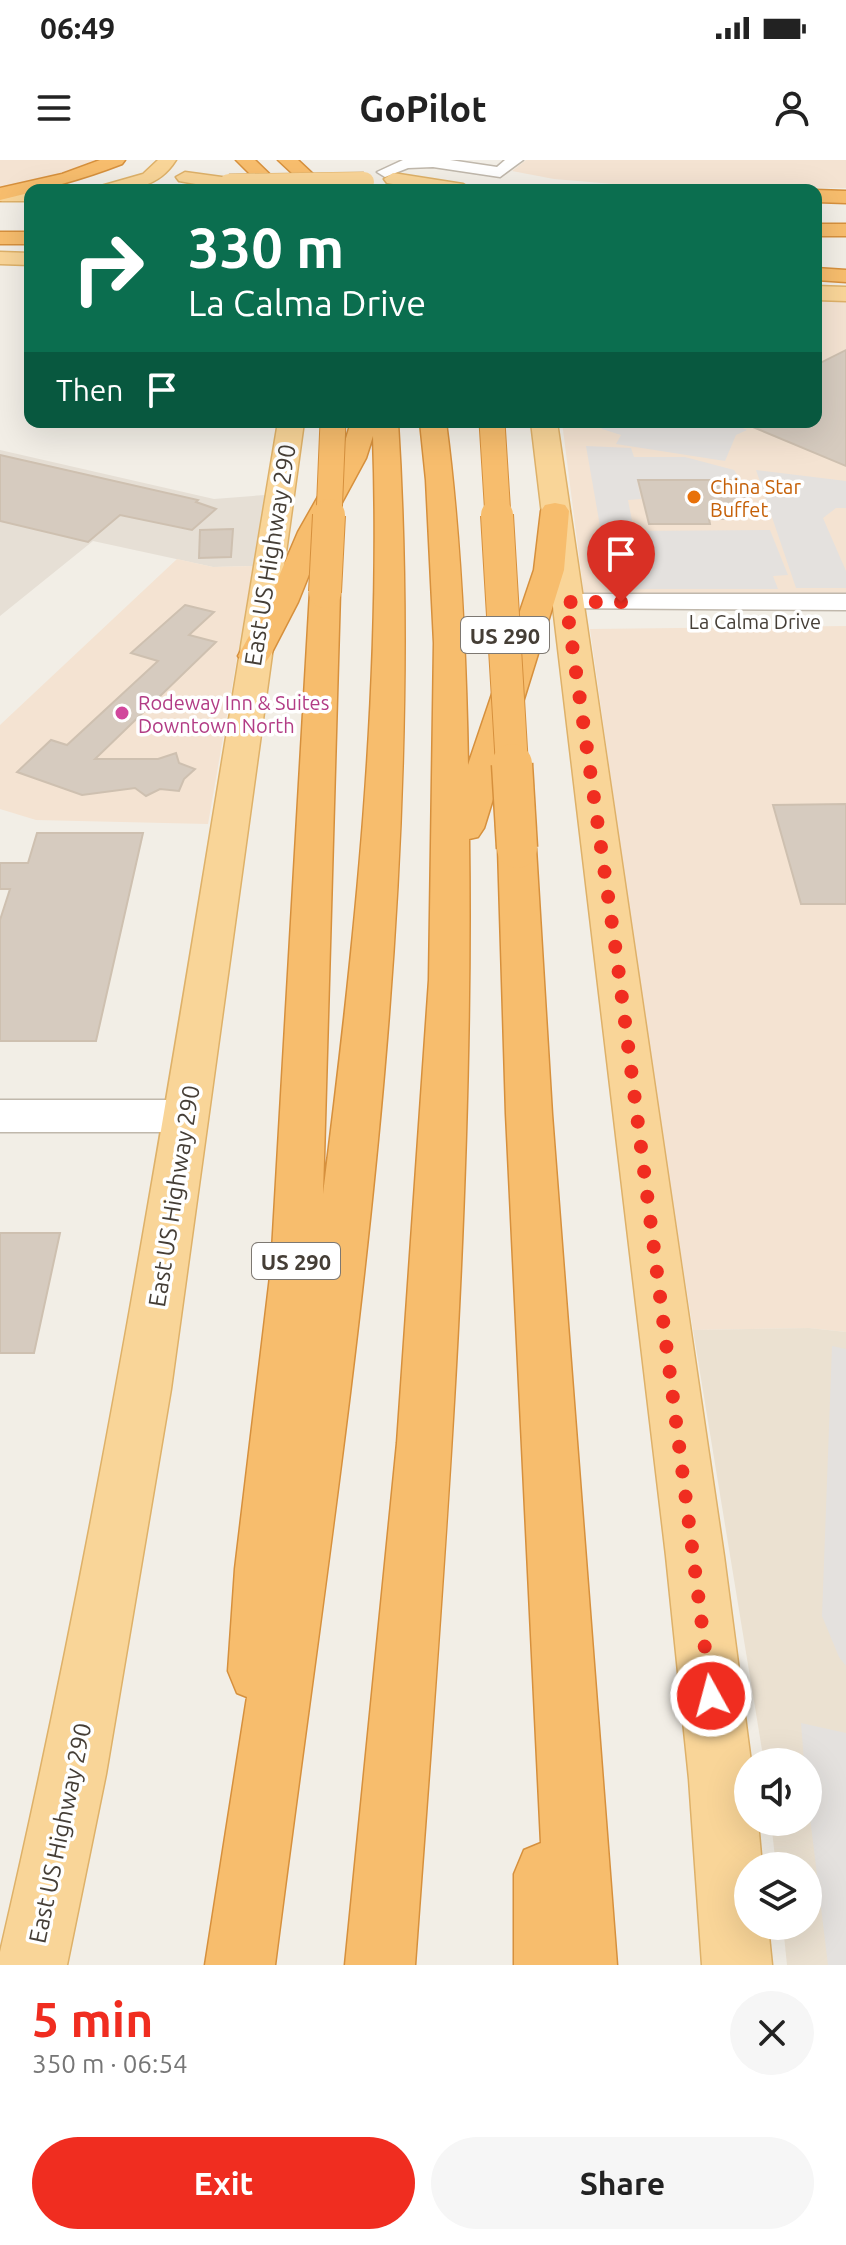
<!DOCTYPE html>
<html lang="en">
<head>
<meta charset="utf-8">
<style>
  body { margin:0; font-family:Ubuntu,sans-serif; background:#f6f6f6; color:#222; height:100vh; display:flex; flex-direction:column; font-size:30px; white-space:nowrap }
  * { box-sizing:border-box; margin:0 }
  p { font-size:26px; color:#767676 }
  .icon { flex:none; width:44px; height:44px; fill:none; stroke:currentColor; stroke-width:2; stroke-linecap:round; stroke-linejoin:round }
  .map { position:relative; height:1805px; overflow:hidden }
  .panel { display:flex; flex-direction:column; background:#fff; flex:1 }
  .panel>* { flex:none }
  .guide { position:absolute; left:24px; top:24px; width:798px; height:244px; border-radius:16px; box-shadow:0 8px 32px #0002; background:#0b6e4f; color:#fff; overflow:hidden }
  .controls { position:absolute; left:734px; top:1588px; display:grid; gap:16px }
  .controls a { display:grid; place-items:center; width:88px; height:88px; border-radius:50%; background:#fff; box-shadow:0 8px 32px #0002; font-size:40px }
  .pin { position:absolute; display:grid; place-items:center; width:68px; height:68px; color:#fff; margin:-82px -34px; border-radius:50% 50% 50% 0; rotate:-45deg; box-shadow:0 0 8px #0007 }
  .pin .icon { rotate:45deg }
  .me { position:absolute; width:88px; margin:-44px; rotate:353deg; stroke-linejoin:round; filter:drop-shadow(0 0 6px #0008) }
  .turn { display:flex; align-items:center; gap:28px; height:168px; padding:0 32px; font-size:36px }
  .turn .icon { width:104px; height:104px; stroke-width:2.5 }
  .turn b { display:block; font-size:56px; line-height:68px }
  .then { display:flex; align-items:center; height:76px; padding:0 32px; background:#0003; gap:16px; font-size:30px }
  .round { display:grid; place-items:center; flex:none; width:84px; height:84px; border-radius:42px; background:#f6f6f6 }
  .summary { display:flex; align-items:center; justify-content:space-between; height:136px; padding:0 32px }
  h1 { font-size:48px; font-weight:600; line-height:60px; color:#f02d20 }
  .button { display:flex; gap:16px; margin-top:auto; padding:16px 32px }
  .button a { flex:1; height:92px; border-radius:48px; background:#f02d20; color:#fff; font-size:32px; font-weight:600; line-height:92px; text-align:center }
  .button a+a { background:#f6f6f6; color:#222 }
  .status { display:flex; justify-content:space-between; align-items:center; height:56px; padding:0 40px; background:#fff; direction:ltr }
  .status svg { height:22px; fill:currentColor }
  header { display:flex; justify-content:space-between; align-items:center; height:104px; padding:0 32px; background:#fff; font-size:36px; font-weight:600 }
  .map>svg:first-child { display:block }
  .residential { fill:#e6dfd5 }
  .commercial { fill:#f4e3d2 }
  .education { fill:#ebe1d1 }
  .parking { fill:#e4e1de }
  .building { fill:#d6cbbf; stroke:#cec0b0; stroke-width:2 }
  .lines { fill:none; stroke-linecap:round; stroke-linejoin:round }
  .minor-casing { stroke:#c0b8ac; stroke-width:3 }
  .major-casing { stroke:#deb169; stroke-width:3 }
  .highway-casing { stroke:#d6903d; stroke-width:3 }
  .minor { fill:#fff; fill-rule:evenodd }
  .major { fill:#f9d598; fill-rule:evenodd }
  .highway { fill:#f7bd6d; fill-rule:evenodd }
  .major-bridge-casing { stroke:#deb169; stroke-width:21; stroke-linecap:butt }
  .highway-bridge-far2-casing { stroke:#d6903d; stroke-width:27; stroke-linecap:butt }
  .highway-bridge-far1-casing { stroke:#d6903d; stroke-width:34; stroke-linecap:butt }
  .highway-bridge-casing { stroke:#d6903d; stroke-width:43; stroke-linecap:butt }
  .major-bridge { stroke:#f9d598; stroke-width:20 }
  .highway-bridge-far2 { stroke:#f7bd6d; stroke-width:25 }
  .highway-bridge-far1 { stroke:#f7bd6d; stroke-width:32 }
  .highway-bridge { stroke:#f7bd6d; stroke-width:40 }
  .route { stroke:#f02d20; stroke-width:14; stroke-dasharray:0 25.2 }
  .food-dot { fill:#e8710a; stroke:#fff; stroke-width:3 }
  .hotel-dot { fill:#d1479c; stroke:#fff; stroke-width:3 }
  .labels { text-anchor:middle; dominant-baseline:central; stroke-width:7; stroke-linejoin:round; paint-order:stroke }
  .far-food-label { font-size:20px; fill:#c56008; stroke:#fff; text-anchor:start }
  .far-street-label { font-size:20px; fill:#453e36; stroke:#fff }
  .far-hotel-label { font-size:20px; fill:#b23c85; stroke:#fff; text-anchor:start }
  .shield { fill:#fff; stroke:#7d7872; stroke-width:2 }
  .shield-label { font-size:22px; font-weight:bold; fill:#453e36 }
  .street-label { font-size:24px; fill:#453e36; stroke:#fff }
</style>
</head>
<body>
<div class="status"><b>06:49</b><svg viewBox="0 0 49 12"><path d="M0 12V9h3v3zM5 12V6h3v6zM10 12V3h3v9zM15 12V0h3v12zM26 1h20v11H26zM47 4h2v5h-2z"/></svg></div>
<header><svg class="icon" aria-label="menu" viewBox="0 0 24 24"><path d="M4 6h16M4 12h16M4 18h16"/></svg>GoPilot<svg class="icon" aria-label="person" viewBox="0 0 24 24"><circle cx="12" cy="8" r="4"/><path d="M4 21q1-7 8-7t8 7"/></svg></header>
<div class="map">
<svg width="846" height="1805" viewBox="0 0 846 1805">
  <rect width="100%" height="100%" fill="#f2eee6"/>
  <path class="residential" d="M0,290L214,339L265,335L253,406L213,407L93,381L0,456Z"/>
  <path class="commercial" d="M0,0H96L43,19L0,27Z
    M526,0H846V28L637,26L554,19L512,11Z
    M816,136L846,137V435H584L562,262H816Z
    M177,399L213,407L253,406L208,664L36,660L0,649V565Z
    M846,466V1172L809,1168L693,1170L650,899L590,469Z"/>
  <path class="education" d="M809,1168L846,1172V1805H787L783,1766H808V1706H776L771,1662H808V1602H764L693,1170Z"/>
  <path class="parking" d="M598,262H729L747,270L736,275L725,301L616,284L621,275L602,269Z
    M586,286L631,288L634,297H685L734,310L740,319H637L641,339L628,340L634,371L770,370L788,415L773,416L778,429H626L624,411L608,412Z
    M756,310L846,321V348H836L823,358L846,411V428H796Z
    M832,1186L846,1189V1506L839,1497L822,1456Z
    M801,1563L846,1573V1805H828L808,1641V1602H804Z"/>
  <path class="building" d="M846,190V306L741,262H816V205Z
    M0,295L198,340L196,342L216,349L192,370L120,355L88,382L0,361Z
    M638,320H739L751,354H732L733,359H709L710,364H649Z
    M233,369L231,397L199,398L200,370Z
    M185,445L214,452L189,475L216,482L95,599H158L176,593L179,603L195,609L184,619L179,631L160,629L146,636L135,628L82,635L17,612L51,580L67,585L158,501L131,493Z
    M846,644V744H801L773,645Z
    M37,673H143L96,881H0V760L10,729H0V703H28Z
    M0,1073H60L34,1193H0Z"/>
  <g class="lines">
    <defs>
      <path id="minor" d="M450,0L497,7L505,0H523L500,17L433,7L408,8L385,17L377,12L403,0Z
        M566,434H846V450L557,448L553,442L557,436Z
        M0,940H185L199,945L205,956L199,967L185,972H0Z"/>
      <path id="major" d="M158,0H176C158,29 130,30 99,30L101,26L143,14Z
        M185,12L229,18L238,24L229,30L179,21L176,17Z
        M393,13L463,24L472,30H428L387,23L384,19Z
        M0,29H30L33,30H30V41H0Z
        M0,92L30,93V105L0,104Z
        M816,126L846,127V141L816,140Z
        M278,262H304L171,1229L106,1614L67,1805H0V1792C118,1286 192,773 278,262Z
        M531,262H557L724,1396L751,1602H748V1662H758L762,1706H748V1766H768L772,1805H702L689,1619L666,1396Z"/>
      <path id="highway" d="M100,0H125L122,4C81,20 41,30 0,40V28L62,14Z
        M236,0H255L286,30H266Z
        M278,0H298L330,30H310Z
        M816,30L846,31V43L816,42Z
        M816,64H846V76H816Z
        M0,72H30V84H0Z
        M816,108L846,110V122L816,120Z
        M351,262H398C430,772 339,1300 275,1805H205L247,1537L237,1533L228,1511L235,1409L271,1108L310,432L314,426L325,423L336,426L340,432L323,1034C355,783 382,529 373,276L366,298L326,372L298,442L270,496L265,503L254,506L243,503L238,496L268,442L298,372L340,298Z
        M420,262H446C461,376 466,490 468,605L534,410L541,351L545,345L555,343L565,345L569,351L564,410L484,668L478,677L469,679C474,1055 442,1430 415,1805H345L397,1283L429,820L434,483L426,320Z
        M517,675L530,679L536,688L552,954L617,1805H514V1714L524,1690L541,1683L506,954L498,688L504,679Z"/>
    </defs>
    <use href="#minor" class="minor-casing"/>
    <use href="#major" class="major-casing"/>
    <use href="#highway" class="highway-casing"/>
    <use href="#minor" class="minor"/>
    <use href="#major" class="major"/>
    <use href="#highway" class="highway"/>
    <defs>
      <path id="major-bridge" d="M229,24L364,22"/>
      <path id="highway-bridge-far2" d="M492,262L498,357
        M329,357L333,262"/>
      <path id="highway-bridge-far1" d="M497,355L512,606
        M325,432L329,355"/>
      <path id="highway-bridge" d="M512,604L517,688"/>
    </defs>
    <use href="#major-bridge" class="major-bridge-casing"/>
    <use href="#highway-bridge-far2" class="highway-bridge-far2-casing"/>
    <use href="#highway-bridge-far1" class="highway-bridge-far1-casing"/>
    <use href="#highway-bridge" class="highway-bridge-casing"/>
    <use href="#major-bridge" class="major-bridge"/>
    <use href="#highway-bridge-far2" class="highway-bridge-far2"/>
    <use href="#highway-bridge-far1" class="highway-bridge-far1"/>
    <use href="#highway-bridge" class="highway-bridge"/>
  </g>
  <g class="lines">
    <path class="route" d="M621,442H566L617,799L711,1536"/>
  </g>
  <circle class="food-dot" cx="694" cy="337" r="8"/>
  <circle class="hotel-dot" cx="122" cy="553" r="8"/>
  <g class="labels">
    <g class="far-food-label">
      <text x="710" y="326">China Star<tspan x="710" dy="23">Buffet</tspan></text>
    </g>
    <g class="far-street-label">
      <text x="755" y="461">La Calma Drive</text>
    </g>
    <g class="far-hotel-label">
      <text x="138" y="542">Rodeway Inn &amp; Suites<tspan x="138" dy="23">Downtown North</tspan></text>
    </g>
    <g class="shield">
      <rect x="461" y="457" width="88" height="36" rx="6"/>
      <rect x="252" y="1083" width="88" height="36" rx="6"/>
    </g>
    <g class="shield-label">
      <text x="505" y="475">US 290</text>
      <text x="296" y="1101">US 290</text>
    </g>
    <g class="street-label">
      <text transform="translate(270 395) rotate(-81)">East US Highway 290</text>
      <text transform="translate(174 1036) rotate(-81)">East US Highway 290</text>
      <text transform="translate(60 1673) rotate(-78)">East US Highway 290</text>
    </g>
  </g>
</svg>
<div class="controls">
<a><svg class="icon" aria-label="sound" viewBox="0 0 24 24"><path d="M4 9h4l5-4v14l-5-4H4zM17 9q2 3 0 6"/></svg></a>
<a><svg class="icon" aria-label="layers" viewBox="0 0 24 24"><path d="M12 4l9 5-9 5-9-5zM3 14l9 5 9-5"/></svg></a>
</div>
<div class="pin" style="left:621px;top:442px;background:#d93025"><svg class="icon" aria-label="arrive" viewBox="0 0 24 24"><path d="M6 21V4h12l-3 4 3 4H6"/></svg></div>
<svg class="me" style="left:711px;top:1536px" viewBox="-20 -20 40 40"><circle r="17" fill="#f02d20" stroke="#fff" stroke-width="3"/><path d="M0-11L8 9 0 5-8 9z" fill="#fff"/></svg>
<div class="guide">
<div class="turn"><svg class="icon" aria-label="right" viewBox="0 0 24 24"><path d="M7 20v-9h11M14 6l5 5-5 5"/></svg><div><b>330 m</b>La Calma Drive</div></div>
<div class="then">Then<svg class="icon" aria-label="arrive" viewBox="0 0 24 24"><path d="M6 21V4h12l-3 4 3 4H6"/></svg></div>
</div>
</div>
<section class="panel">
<div class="summary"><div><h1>5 min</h1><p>350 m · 06:54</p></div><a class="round"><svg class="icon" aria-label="close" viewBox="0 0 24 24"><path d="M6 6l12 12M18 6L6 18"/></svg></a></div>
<div class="button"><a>Exit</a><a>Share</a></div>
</section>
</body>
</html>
